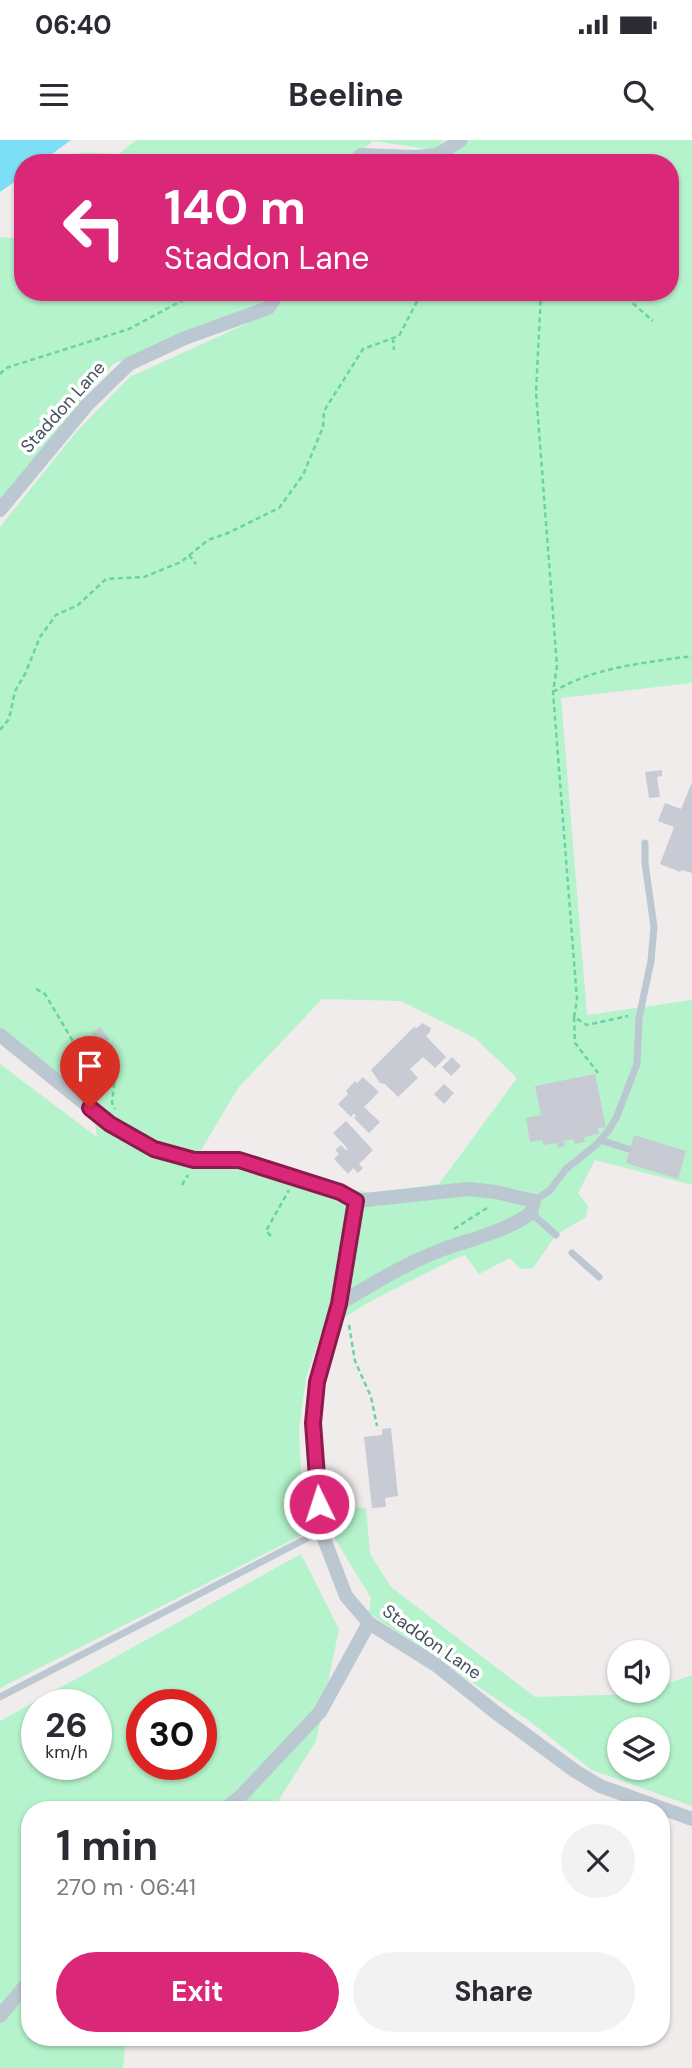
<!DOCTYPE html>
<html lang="en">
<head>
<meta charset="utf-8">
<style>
  body { margin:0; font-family:"DM Sans",sans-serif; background:#f2f2f3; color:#2b2b33; height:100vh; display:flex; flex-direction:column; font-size:26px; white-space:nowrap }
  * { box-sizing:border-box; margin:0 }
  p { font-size:23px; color:#7c7c81 }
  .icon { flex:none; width:38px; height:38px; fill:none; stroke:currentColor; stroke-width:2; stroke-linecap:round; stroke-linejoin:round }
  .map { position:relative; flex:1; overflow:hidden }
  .side { position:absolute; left:21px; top:1661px; width:649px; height:245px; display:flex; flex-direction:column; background:#fff; border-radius:28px; box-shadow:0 2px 5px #0004 }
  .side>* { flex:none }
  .top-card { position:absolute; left:14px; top:14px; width:665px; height:147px; border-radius:28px; box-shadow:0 2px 5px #0004; background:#db2777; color:#fff; overflow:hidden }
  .tools { position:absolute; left:607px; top:1500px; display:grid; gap:14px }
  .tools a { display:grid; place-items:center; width:63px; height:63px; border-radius:50%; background:#fff; box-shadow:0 2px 5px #0004; font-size:35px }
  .speed { position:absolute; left:21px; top:1549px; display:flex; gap:14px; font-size:35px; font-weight:700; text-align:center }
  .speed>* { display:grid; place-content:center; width:91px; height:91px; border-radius:50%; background:#fff; box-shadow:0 2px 5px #0004; line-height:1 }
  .speed small { font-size:18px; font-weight:400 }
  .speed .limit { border:10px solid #d22; background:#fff; color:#111 }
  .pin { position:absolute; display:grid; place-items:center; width:60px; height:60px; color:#fff; margin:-72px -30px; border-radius:50% 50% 50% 0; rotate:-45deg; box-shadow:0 0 7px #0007 }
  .pin .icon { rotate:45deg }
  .me { position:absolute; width:77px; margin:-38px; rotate:356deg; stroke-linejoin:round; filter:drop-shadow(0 0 5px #0008) }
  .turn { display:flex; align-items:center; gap:24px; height:147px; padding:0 35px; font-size:32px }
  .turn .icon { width:91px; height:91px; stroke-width:2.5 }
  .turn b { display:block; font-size:49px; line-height:60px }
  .round { display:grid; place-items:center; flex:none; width:74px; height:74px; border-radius:37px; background:#f2f2f3 }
  .overview { display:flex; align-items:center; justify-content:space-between; height:119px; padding:0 35px }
  h1 { font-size:42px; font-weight:700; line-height:52px }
  .button { display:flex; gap:14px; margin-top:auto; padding:14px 35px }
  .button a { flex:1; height:80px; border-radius:42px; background:#db2777; color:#fff; font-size:28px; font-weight:700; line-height:80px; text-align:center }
  .button a+a { background:#f2f2f3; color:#2b2b33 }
  .status { display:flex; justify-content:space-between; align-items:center; height:49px; padding:0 35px; background:#fff; direction:ltr }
  .status svg { height:19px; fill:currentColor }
  header { display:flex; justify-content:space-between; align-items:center; height:91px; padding:0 35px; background:#fff; font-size:32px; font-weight:700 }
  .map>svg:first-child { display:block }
  .green { fill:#b4f3cb; fill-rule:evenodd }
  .water { fill:#7ddff5 }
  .building { fill:#c8cbd3 }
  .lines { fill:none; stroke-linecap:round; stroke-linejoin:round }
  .path { stroke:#69d59d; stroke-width:2.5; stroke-dasharray:5 3.5; stroke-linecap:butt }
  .lane { stroke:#bbc8d1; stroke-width:7 }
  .street { stroke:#bbc8d1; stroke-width:14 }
  .route-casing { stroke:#8e194d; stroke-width:18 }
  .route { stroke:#db2777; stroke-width:12 }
  .labels { text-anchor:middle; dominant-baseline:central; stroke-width:7; stroke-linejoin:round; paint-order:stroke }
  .street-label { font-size:18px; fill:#43515c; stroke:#fff }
</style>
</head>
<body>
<div class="status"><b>06:40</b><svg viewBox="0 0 49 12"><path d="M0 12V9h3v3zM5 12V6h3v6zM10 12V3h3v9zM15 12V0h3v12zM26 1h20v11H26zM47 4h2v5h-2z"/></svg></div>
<header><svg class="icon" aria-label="menu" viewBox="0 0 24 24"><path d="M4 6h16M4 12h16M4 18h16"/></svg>Beeline<svg class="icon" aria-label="search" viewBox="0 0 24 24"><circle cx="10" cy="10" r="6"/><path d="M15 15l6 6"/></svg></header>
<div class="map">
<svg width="692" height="1928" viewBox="0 0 692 1928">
  <rect width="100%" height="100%" fill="#f0ecec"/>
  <path class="green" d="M136,0H444L435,10L373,1L347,23H53C70,8 98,14 119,14Z
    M468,0H692V543L561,558L587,875L692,860V1045L595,1020L578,1053L588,1066L586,1077L556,1095L533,1128L520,1129L510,1118L479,1134L465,1115L452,1120L371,1161L322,1191L306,1238L299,1290L304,1394L0,1548V924L97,997L92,963L0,891V387L77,291L130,237L274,171L287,152H670V23H362L366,20H436ZM322,859L401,861L475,898L517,938L439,1044L372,1053L355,1050L238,1012H200L238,948Z
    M0,97L23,99V152H271L263,163L113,224L0,361Z
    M330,1366L366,1368L370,1414L391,1447L535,1557L638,1554L648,1551L658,1550V1547L692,1535V1666L592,1630L528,1580L369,1473L371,1458L335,1399ZM620,1589H658V1628H620Z
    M301,1414L339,1489L316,1601L273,1669L30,1670V1897H126L123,1928H0V1581ZM37,1564H96V1624H37ZM142,1564H201V1624H142Z"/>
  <path class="water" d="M0,0H71L40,23H23V36L0,52Z"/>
  <path class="building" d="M662,630V636L657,637L660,657L649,658L645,632Z
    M692,642V733L682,730L680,732L660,724L674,687L658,681L665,663L681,669Z
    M422,883L431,888L430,892L426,896L446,917L435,928L423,917L410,929L418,938L398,957L385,944L380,943L371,930L414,887L417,888Z
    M100,887L109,899L101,905L92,893Z
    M452,917L461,926L451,936L442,927Z
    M595,934L606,987L598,988L599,994L584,997L585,1002L575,1004L573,999L564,1001L565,1006L558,1008L557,1003L544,1005L542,1000L530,1002L526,978L541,975L535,946Z
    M363,937L379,952L364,967L380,982L369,993L354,978L356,976L354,973L351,977L338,964L348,954L346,951L355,941L357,943Z
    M444,944L454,953L444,964L434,954Z
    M346,981L373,1010L359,1024L363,1028L358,1033L353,1028L348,1034L334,1019L339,1014L335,1010L341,1005L346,1010L348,1009L333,993Z
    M634,995L686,1011L678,1039L626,1023Z
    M391,1288L398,1356L385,1358L386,1367L372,1368L364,1297L382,1295V1289Z"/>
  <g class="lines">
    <path class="path" d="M541,152L536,252L557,526L553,552L577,860L574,877L587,885L628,876
      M620,152L653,181
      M393,198L394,210
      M0,234L6,228L129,189L198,152
      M189,415L196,424
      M553,552C592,528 638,524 683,517H692
      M0,590L9,579L15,551L25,534L40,497L56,475L78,465L106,439L144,437L181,422L208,400L228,393L279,368L303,335L323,287L324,271L363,209L399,196L422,152
      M36,849L45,854L77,908L115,936L112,963L115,969
      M574,877L575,903L598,933
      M182,1045L188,1035
      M454,1089L490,1066
      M271,1096L266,1091L289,1050
      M349,1185L355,1221L371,1257L377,1286"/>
    <path class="lane" d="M600,1000L628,1009
      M534,1061L550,1050L566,1029L596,1005L609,990L617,976L637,924L639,878L651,821L654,787L645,723V703
      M531,1073L556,1095
      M572,1113L599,1137
      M0,1557L321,1391"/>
    <path class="street" d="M353,23L361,15L414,17L437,15L461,0
      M0,370L87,265L129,224L185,198L268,168L279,152
      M0,895L110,984L154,1009L193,1020H239L340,1052L356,1061L339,1164L317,1242L313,1283L321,1391L346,1456L369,1483L436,1525L495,1572L575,1631L600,1646L692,1679
      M339,1164C372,1144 405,1124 441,1110C471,1099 505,1092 531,1073L534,1061L496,1052L468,1049L356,1061
      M224,1670L240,1657L320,1572L369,1483
      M0,1876L30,1840"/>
  </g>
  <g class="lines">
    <defs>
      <path id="route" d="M90,968L110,984L154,1009L194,1020H239L340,1052L356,1061L339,1164L317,1242L313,1283L319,1364"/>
    </defs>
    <use href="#route" class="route-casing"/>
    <use href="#route" class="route"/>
  </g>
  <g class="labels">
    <g class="street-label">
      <text transform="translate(63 267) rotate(-48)">Staddon Lane</text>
      <text transform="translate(432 1502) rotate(35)">Staddon Lane</text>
    </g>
  </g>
</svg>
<div class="tools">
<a><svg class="icon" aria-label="sound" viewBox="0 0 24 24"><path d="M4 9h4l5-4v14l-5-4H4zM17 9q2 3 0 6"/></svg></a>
<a><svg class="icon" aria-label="layers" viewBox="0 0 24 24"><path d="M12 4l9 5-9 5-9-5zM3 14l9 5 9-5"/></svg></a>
</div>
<div class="speed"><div>26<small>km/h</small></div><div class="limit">30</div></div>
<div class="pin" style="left:90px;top:968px;background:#d93025"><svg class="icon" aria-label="arrive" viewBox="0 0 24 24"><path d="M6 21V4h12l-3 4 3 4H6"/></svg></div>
<svg class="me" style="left:319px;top:1364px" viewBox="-20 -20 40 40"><circle r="17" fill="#db2777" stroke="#fff" stroke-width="3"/><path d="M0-11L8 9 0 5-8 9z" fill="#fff"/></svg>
<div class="top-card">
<div class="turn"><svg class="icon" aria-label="left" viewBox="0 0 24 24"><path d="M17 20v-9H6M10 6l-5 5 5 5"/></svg><div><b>140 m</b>Staddon Lane</div></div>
</div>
<section class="side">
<div class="overview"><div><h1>1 min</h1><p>270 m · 06:41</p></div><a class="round"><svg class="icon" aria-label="close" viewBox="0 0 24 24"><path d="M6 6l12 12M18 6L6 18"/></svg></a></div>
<div class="button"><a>Exit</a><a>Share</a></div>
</section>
</div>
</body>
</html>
